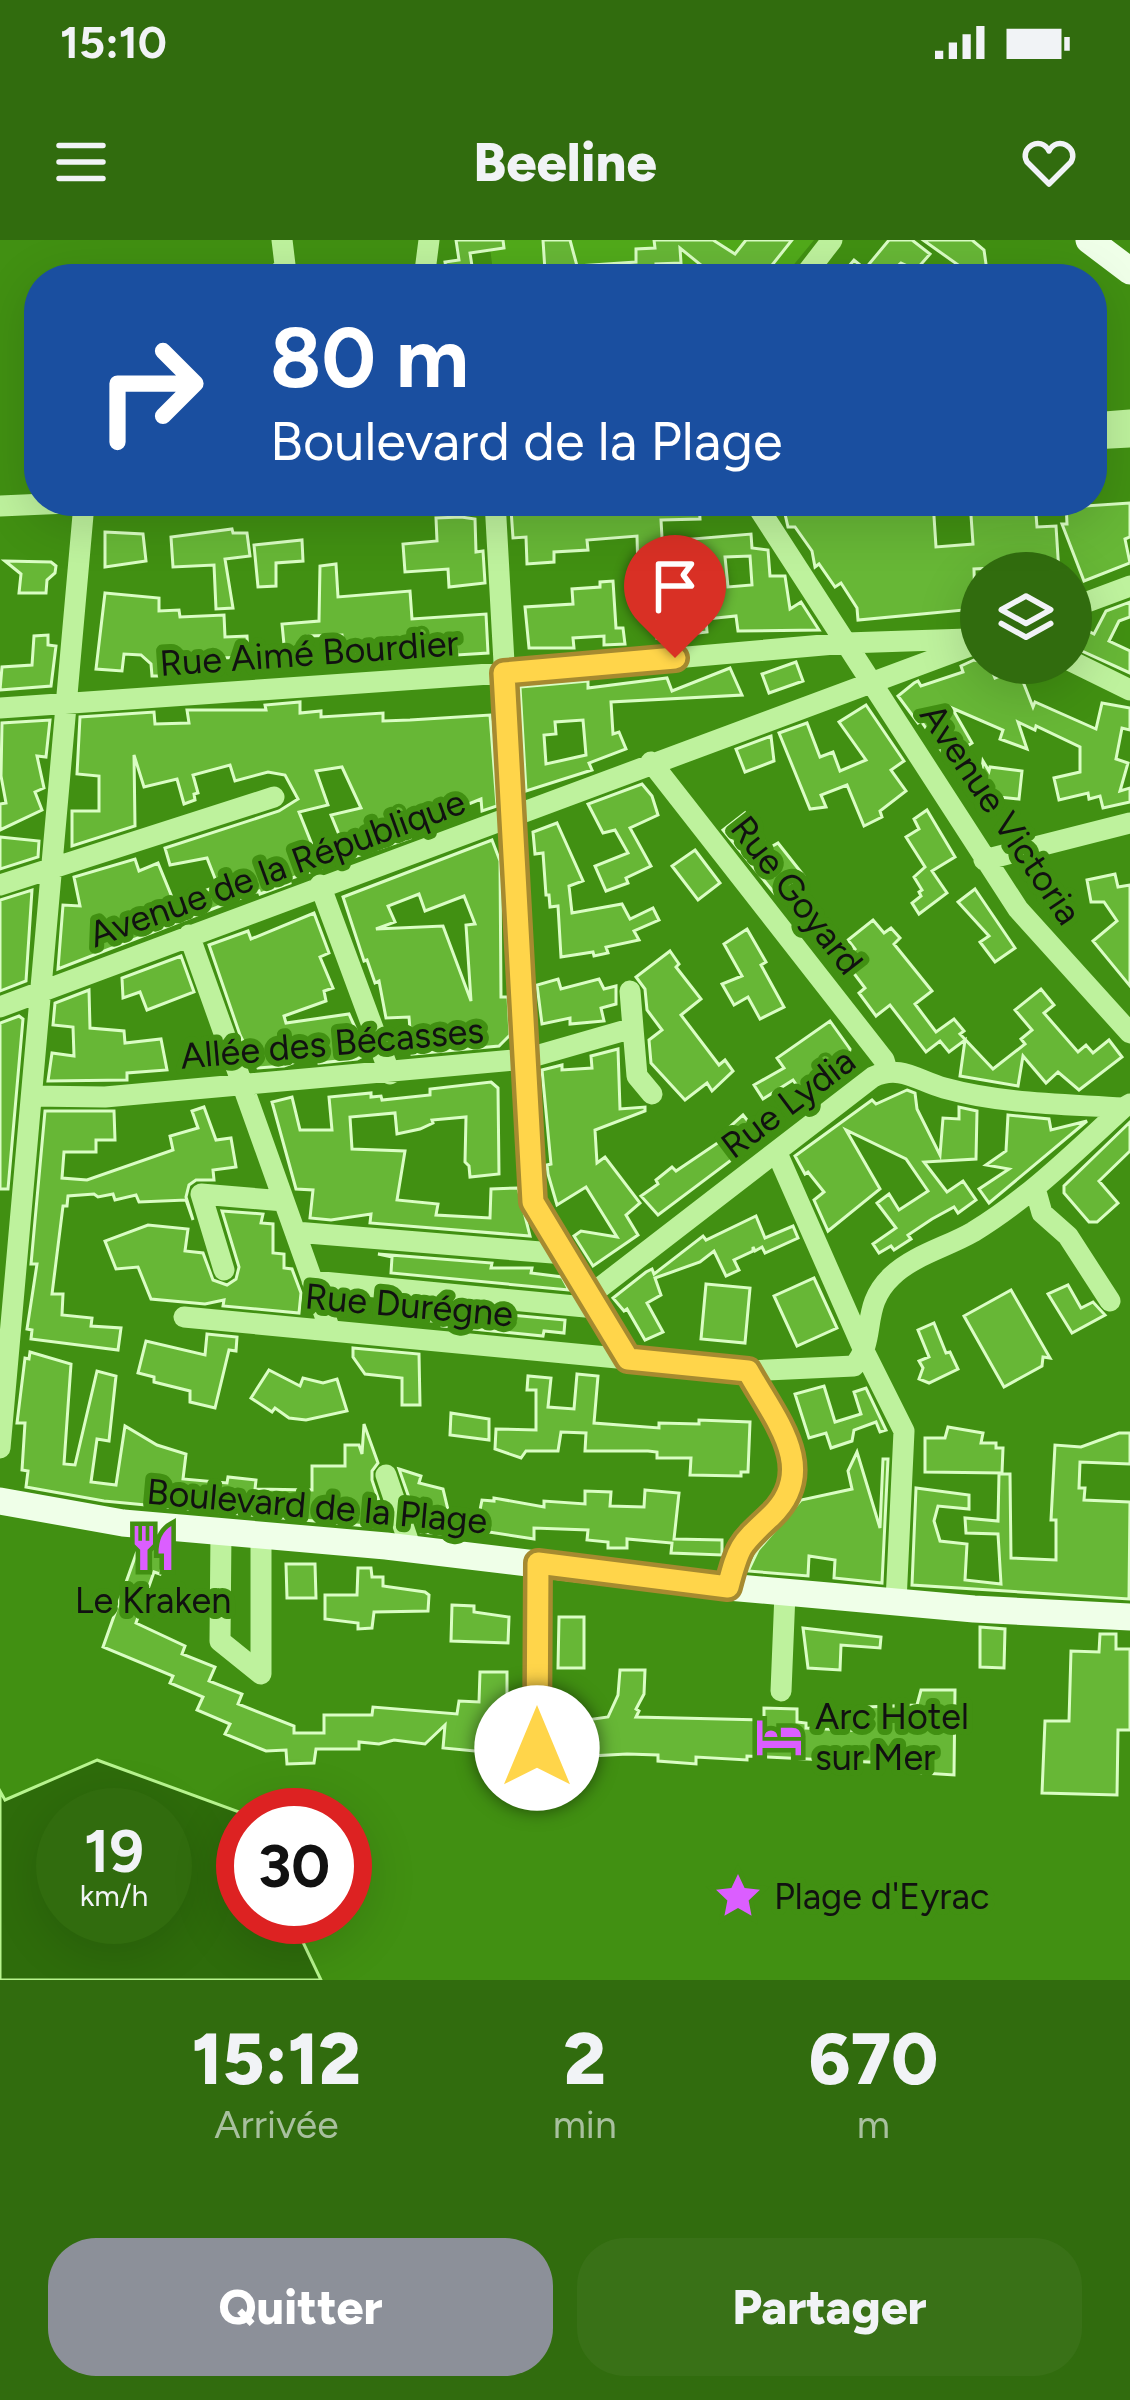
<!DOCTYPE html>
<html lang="fr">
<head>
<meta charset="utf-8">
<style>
  body { margin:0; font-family:Figtree,sans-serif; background:#397117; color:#f1f3f6; height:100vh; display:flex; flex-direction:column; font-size:45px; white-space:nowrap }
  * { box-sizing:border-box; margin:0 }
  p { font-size:39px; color:#a8c09e }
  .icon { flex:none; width:66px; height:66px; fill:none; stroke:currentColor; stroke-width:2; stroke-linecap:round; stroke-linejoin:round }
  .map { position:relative; height:1740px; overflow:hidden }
  .details { display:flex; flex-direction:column; background:#316c0e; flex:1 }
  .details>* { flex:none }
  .hud { position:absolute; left:24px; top:24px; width:1083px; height:252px; border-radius:48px; box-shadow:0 12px 48px #0002; background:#1a4fa0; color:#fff; overflow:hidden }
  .buttons { position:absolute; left:960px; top:312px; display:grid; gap:24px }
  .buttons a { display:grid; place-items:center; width:132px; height:132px; border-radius:50%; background:#316c0e; box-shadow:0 12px 48px #0002; font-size:60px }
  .speed { position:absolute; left:36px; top:1548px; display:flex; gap:24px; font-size:60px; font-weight:700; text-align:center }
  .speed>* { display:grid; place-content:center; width:156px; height:156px; border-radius:50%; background:#316c0e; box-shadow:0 12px 48px #0002; line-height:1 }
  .speed small { font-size:30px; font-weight:400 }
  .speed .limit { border:18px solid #d22; background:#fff; color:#111 }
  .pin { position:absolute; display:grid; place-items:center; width:102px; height:102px; color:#fff; margin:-123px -51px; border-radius:50% 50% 50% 0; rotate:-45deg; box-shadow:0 0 12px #0007 }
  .pin .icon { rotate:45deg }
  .me { position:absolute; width:132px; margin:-66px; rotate:0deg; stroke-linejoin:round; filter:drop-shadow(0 0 9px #0008) }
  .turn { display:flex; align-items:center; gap:42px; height:252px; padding:0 48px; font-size:54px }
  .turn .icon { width:156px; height:156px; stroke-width:2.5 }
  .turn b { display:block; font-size:84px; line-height:102px }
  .eta { display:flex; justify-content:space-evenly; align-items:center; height:204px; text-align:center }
  .eta b { font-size:72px; font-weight:800; line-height:84px }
  .button { display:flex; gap:24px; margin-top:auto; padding:24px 48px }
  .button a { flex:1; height:138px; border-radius:48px; background:#8c9099; color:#fff; font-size:48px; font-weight:800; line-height:138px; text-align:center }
  .button a+a { background:#397117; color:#f1f3f6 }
  .status { display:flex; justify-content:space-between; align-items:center; height:84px; padding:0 60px; background:#316c0e; direction:ltr }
  .status svg { height:33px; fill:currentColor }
  header { display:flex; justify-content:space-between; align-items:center; height:156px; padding:0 48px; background:#316c0e; font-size:54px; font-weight:800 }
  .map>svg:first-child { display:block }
  .green { fill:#51aa1a }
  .water { fill:#2e6c0b; stroke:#b8f58f; stroke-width:3; fill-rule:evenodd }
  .building { fill:#67b736; stroke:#dafdc4; stroke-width:3; fill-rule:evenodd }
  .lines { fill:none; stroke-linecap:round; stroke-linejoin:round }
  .minor { stroke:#bef29d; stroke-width:21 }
  .major { stroke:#efffe8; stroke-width:27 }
  .route-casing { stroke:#a68a30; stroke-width:30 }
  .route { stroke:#ffd54a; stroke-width:21 }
  .labels { text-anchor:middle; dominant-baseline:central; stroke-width:12; stroke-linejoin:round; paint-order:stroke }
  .street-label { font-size:36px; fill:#111; stroke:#419012 }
  .poi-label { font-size:36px; fill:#111; stroke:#419012; text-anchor:start }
</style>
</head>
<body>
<div class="status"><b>15:10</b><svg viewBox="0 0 49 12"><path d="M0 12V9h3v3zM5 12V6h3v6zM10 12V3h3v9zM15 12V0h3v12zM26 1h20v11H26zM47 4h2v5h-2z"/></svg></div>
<header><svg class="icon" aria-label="menu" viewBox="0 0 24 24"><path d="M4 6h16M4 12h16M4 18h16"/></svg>Beeline<svg class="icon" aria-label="heart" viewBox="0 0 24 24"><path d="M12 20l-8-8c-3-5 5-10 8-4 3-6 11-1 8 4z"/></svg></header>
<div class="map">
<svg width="1130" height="1740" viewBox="0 0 1130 1740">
  <rect width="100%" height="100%" fill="#419012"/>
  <path class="green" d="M489,0H814L782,39H494Z"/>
  <path class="water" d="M97,1520L242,1573L243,1677H291L321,1740H0V1551L5,1560ZM165,1575V1677H63V1575Z"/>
  <path class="building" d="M456,0H503L504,8L470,13L474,39H448L445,22L459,20Z
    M543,0H570L577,26L636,22V9L655,8L654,0H713L735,14L746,0H792L761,39H718L680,8L681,23L656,24L657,39H551V30L545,31Z
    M889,0H912L930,14L916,30L901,23L883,39H838L854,20L865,29Z
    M923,0H972L984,10L986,24L982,29L968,32Z
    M608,261H699L700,279L661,280L663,315L693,313L692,299L751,294L752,308L768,310L770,336H785L790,369L801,362L819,390L738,391L736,376L706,379L707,392L657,398L655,372L670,370L666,336L638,333L637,296L587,300L588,310L554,312V322L527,324L526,297L513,298L511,269L528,263L536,267ZM750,316L752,345L728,347L725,317Z
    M782,261H933L936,307L973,304L970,261H1035L1037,287L1056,286L1059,333H1039V326L974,329L975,369L858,380L857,368L841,343L835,347L819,324L815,327L812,311L795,287H788Z
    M1066,261H1086V266L1130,263V297L1125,299L1130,323L1084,341L1062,284H1067Z
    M461,277L475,279L476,312L483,311L485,343L449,347L448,329L405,332L403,304L437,301L436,278Z
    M232,289L233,293H247L250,316L225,319L233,368L216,369L214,325L173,327L171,297Z
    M105,292L143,294L146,321L105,327Z
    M302,300L303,321L276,323V346L258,347L254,305Z
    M5,321L51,322L56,326L55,333L47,340L46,353H19L21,334Z
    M336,324L338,357L410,351L412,379L486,374L488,413L457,415L456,403L425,406V411L344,414L342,395L308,396L309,413L285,415L282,384L319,381L320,326Z
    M613,341L616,388H623L625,404L604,405V396L573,398L574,408H529L525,367L573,364L572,349L600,347V342Z
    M105,353L159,358V371L179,370L180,377L224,375L225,397L247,396L248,417L165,420L166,436H152L151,424L141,415L124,414L122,431L96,429Z
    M1130,362V377L1119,381L1109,401L1130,411V433L1071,406V390L1085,396L1088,391L1094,394L1106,371Z
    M48,395V405L56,406L51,446L0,450L2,427L32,425L34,396Z
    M974,420L989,423L995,438L1018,429L1033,467L1035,462L1096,489L1102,463L1130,468V490L1122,488L1116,519L1128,523L1120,551L1130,548V562L1103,568L1100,556L1089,559L1088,553L1059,560L1054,538L1080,532V507L1036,486L1035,490L1018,482L1027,509L1000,499L1003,490L952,468L972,503L947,519L921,481L918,483L898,456L914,443L918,441L921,446L963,432L961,426Z
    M796,422L803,441L769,453L762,434Z
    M730,428L742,455L611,462L613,494L619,492L626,509L589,523L592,530L526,551L520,447L588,441V448L667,438L672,451ZM583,480L586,515L546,524L544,495L556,494L555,482Z
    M300,462V473L321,471V477L383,473V481L410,480L490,475L497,566L482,571L481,559L441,575L443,581L408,592L410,598L289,639L290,643L260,654L259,651L58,729L63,665L80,666L74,637L135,619L139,631L158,623L174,662L218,646L207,618L170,625L165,608L279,571L298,559L285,535L268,532L235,541L230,525L193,535L198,553L194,554L195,560L184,564L177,539L144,547L134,515L135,586L72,606V571H99V536L77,534L80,477L154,472L155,484L189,483L187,470H266L265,465ZM342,527L361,568L331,575L342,602L315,612L299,572L328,565L316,531Z
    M866,465L904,521L891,530L906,551L880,571L882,577L864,586L847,545L821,555L826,567L810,569L779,493L807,483L820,517L833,512L840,531L866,520L839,482Z
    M50,480L46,517L37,516L44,548L35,552L42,570L0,590V564L6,563L1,536L2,483Z
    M771,496L774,521L745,532L736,509Z
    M983,521L989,531L990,527L1022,531L1019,559L979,555Z
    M642,544L652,556L658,575L630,588L651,626L626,638L628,643L606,651L595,626L628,613L615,590L603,593L588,564Z
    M927,570L955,617L932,631L947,653L919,674L912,663L921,656L919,652L922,650L914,637L925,627L906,597L919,589L914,579Z
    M745,573L769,608L778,603L804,636L799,641L775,654L723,590Z
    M557,583L583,641L569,646L572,673L622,664L630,679L653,668L659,680L634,691L639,700L606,707L608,713L594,716L593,712L561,717L558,666L550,667L549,655H546L543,613L535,614L533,592Z
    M0,597L39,601L38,617L0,629Z
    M492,600L500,621L501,757H508L510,795L499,806L412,814L409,777L386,778L379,741L375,743L367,720L364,721L343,657ZM419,654L425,671L464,656L475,684L466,685L471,761L443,686L376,689L395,682L388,666Z
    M695,610L720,643L698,660L672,626Z
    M1115,634L1118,647L1130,645V746L1093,701L1117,681L1104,662H1091L1087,640Z
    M975,649L1015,708L995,722L980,702L989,696L958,662Z
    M32,650L26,741L0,751V660Z
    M314,673L329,713L320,717L333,748L324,751L326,761L284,776L286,783L349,774L367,814L357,819L319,823L318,814L284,826L258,828L250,803L245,805L240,795L209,705L248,691L251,699Z
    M873,680L884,693L891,688L900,698L894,704L932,751L915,764L936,792L954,779L964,791L960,794L993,829L1025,804L1021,799L1032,790L1015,770L1041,749L1054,765L1044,773L1078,812L1086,805L1093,813L1109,800L1122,817L1079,850L1058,832L1046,843L1023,816L1018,846L960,836L965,800L949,812L940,801L926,812L890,765L876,776L859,753L865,748L843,719L855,709L848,700Z
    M747,689L766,722L761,725L784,767L760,779L748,757L734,765L722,744L742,736L724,704Z
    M670,711L679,724L676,727L701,759L681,775L719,825L725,820L733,831L712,851L707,843L685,860L651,823L649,800L662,790L647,770L645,749L636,737Z
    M181,716L194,752L147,770L140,752L123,758L122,738Z
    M558,739L561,749L599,739L604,749L616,746V764L601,768L604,781L570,784V778L542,784L537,745Z
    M89,750L90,788L124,791L125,803L161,799L167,830L127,833V840L48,841L52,813L74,816L73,787L53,785L55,763Z
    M19,776L23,779L8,949H0V783Z
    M830,781L850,809L849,815L800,850L793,840L763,859L754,845L784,828L777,818Z
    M618,809L620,869L645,867V871L595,890L597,923L605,917L640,963L626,975L638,995L593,1026L574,996L581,991L617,997L586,947L557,965L548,934L547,925L551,924L542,830L562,825V830L592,828L591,816Z
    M491,842L498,848L499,934L470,937L469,926L465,922L466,877L432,880L433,883L420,889L397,894L395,873L350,877L352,909L405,911L397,960L438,964L436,975L490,978L491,949L518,948L530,996L370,983L371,974L331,980L310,978L313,950L296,949L272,862L292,857L300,890H332L329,857L371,853V857L381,856L382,860L430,855V849Z
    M907,850L915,853L917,869L940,915L943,878L959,879V867L977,871L976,919L924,922L947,952L963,941L976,960L958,973L954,967L932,979L908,995L911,999L894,1010L891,1006L879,1013L873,1004L896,988L877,963L889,954L899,970L928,951L906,919L846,890L880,949L828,991L814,960L824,952L808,932L805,934L795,916L872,860L876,864Z
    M204,867L216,900L231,898L236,927L213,930L214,940H196L189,945L186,957L193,980L186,960L139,962L136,955L115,960L113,954L98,957L94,954L68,956L67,966H63L52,1054H63L62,1075L92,1078L91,1086L121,1088L118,1110L31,1099L32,1090L27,1089L37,1024H31L45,871H114L115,900H96V912H64L62,938L87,940L173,910L170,896L198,888L192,871Z
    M743,875L755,890L749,895L754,903L658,975L641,956L658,944L656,940L672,927L676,931L725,898L722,894Z
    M1008,875L1049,879L1051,890L1087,881L989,963L979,949L1009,929L986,925L1006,911Z
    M1130,882V911L1099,941L1118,963L1097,982H1089L1064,953V946Z
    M222,971L263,974L261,983L273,984V1013L284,1014V1028L292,1029L301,1053L299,1073L223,1066L224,1060L205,1064L151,1059L138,1027L116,1029L105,1001L148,985L188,989L185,1011L203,1013L213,1040L227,1045L236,1039L239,1027Z
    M756,976L765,998L793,986L798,998L765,1013L762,1007L755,1011L753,1007V1011L734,1020L739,1030L726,1036L714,1011L700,1022L655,1038L661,1055L647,1063L663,1092L645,1100L627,1069L624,1071L613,1058L646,1032L652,1029L654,1034L703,996L706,1000Z
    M378,1014L492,1023L491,1028H532L531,1033L562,1037L569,1050L391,1033L392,1017Z
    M814,1038L837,1088L797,1106L774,1056Z
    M706,1044L750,1048L745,1103L701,1099Z
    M1068,1045L1081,1068L1093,1062L1105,1075L1072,1093L1048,1054Z
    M1011,1050L1050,1118L1043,1117L1042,1126L1004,1147L964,1076Z
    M412,1066L565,1080L564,1093L544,1091L543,1096L442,1086V1082L411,1079Z
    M934,1083L946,1113L950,1112L958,1129L929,1143L919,1139L923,1128L919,1121L929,1117L918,1090Z
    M207,1094L237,1097L236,1111L229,1110L215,1168L190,1162V1151L154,1142V1137L138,1133L146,1101L205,1115Z
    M353,1108L419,1114L420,1165H402V1138L365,1134L353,1117Z
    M30,1112L71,1124L64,1224L75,1225L97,1131L116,1136L109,1201L97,1199L91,1242L116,1245L125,1186L157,1205L186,1214L183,1239L227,1243L228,1237L256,1240L255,1249L312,1250V1226H345V1205H359L362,1214L364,1184L378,1223L372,1231V1240L388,1288L104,1261L26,1247L28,1231L22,1230L25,1183H17L25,1118L29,1119Z
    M269,1130L300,1146L303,1138L323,1143L337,1139L347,1171L306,1180L289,1178L275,1168L272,1172L251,1158Z
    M577,1134L598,1136L594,1183L659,1188V1183L699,1184V1180L750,1182L748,1232H741V1236L690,1235L691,1218H657V1212L648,1211H585L586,1193L561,1192L558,1211H526L521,1218L495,1209L496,1189L536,1190V1150H527L528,1136L551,1138L548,1167L574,1169Z
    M824,1146L835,1182L861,1174L854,1152L866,1148L886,1190L880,1192L876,1182L854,1190L852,1201L831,1208L826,1193L809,1198L795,1154Z
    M451,1173L489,1179V1200L450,1195Z
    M948,1187L983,1193L981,1203H996V1208H1003L1002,1233L925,1232V1198H945Z
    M1119,1193H1130V1224L1080,1222L1079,1248H1085L1084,1260L1130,1262L1129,1359L912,1345L916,1248L969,1255V1269L938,1266L934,1281L940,1301L967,1304L965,1340L1001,1344L998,1294L966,1293L965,1278L998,1281L999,1234H1010L1011,1318L1056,1320V1280H1051L1055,1205L1081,1207Z
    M857,1212L880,1288L883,1219H888L882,1343L834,1338L835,1320L809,1316L808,1336L748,1331L758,1310L801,1260L852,1249L848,1231Z
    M399,1229L421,1236L419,1243L443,1249L454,1295L421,1292Z
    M645,1250L679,1253L674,1299L722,1300V1315L671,1313L672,1303L627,1299V1308H608V1302L587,1300L588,1290L534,1288V1299L476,1290L482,1260L494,1261V1258L544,1267V1261L585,1264V1251L611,1252L610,1266L644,1267Z
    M140,1303L168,1307L160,1334L154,1332L136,1383L185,1406L182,1414L215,1427L209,1441L242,1454L238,1464L294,1486V1493H324V1475H372L373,1467L457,1474L459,1461L479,1462L480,1432H507V1514L443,1508L445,1485L425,1504L394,1500L379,1504L359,1502V1509H316L314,1523L287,1524L286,1510L266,1511L225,1494L230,1484L197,1470L203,1457L170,1443L173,1436L103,1407Z
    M286,1324H315L316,1358H287Z
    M358,1328H371L372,1337H383V1346L425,1352L429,1355L428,1371L374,1372L372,1388L358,1389V1383L325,1379V1355H357Z
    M452,1365L474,1366V1372L509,1377L508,1403L451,1401Z
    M559,1377H584V1428H558Z
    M980,1387L1005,1389L1004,1428L980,1427Z
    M803,1388L881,1397L880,1408L841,1405L840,1430L808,1428Z
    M1100,1394H1116V1409H1130V1490H1118L1117,1555L1042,1553L1045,1481H1069L1071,1411L1099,1412Z
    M620,1430H645L644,1454L636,1469L639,1471L636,1477L764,1480V1468L797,1469V1482L806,1483V1488L865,1491L866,1467L917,1465L921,1450H955L954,1535L908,1532V1524L747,1516V1520L696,1517V1524L658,1521V1515L627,1514L591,1516V1532L552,1531V1485L608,1477L618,1455Z"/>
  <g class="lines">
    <path class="minor" d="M276,39L285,25L282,0
      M424,39L429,0
      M802,39L832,0
      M1092,183L1130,180
      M1092,199L1130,197
      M495,261L534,961L628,1119L748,1131C774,1178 820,1229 771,1276C740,1305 739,1305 728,1347
      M754,261L1018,669L1130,793
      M101,264L112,261
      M0,266L68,263
      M1071,368L1130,346
      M1071,421L1130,450
      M0,468L504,433L846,403L968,399
      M651,522L884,820L887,830
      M984,620L1130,583
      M0,645L274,557
      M320,645L390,834
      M189,695L330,1090
      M630,751L633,788
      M0,767L981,402
      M32,856L105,857L525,819L633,788L637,836L652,854
      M777,913L865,1113L904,1191L896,1362
      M1035,948L1042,973L1068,996L1110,1061
      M295,992L565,1014
      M224,1030L201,954L284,961
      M312,1041L596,1068
      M589,1056L873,837C900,824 918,841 944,848C1002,864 1064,864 1123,868L1130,864
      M184,1077L628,1119
      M748,1131L854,1126C878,1098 859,1067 892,1036C914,1015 947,1007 973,992C1029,958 1075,912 1123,868
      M0,1208L83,275
      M386,1235L411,1309
      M221,1291L220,1401L261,1434V1295
      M781,1451L785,1353
      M537,1550L538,1323"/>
    <path class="major" d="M1089,0L1130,31
      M0,1261L123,1283L386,1306L728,1347L974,1369L1130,1377"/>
  </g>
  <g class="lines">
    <defs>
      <path id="route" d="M537,1508L538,1323L728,1347C739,1305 740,1305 771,1276C820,1229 774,1178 748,1131L628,1119L533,962L504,433L675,418"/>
    </defs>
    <use href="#route" class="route-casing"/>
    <use href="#route" class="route"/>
  </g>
  <defs>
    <symbol id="restaurant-bare" viewBox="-9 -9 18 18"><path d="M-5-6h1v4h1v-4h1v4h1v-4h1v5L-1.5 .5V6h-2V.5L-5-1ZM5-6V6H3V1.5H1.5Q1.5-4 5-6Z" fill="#db5eff" stroke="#419012" stroke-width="2.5" paint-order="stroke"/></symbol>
    <symbol id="hotel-bare" viewBox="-9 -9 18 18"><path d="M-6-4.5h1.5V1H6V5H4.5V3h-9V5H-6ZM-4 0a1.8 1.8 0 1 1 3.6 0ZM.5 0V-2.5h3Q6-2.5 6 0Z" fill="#db5eff" stroke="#419012" stroke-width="2.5" paint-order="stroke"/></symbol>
    <symbol id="sight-bare" viewBox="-9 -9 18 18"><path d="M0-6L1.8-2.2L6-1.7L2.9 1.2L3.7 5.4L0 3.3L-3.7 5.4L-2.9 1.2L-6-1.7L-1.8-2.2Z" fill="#db5eff" stroke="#419012" stroke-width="2.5" paint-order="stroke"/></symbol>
  </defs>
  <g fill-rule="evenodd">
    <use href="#restaurant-bare" x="120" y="1275" width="66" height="66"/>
    <use href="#hotel-bare" x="746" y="1464" width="66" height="66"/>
    <use href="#sight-bare" x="705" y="1623" width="66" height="66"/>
  </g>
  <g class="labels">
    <g class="street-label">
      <text transform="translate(309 413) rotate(-4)">Rue Aimé Bourdier</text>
      <text transform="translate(1001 574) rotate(56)">Avenue Victoria</text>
      <text transform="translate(277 628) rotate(-20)">Avenue de la République</text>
      <text transform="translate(797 655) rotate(52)">Rue Goyard</text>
      <text transform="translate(332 803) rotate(-5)">Allée des Bécasses</text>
      <text transform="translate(788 863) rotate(-37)">Rue Lydia</text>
      <text transform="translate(409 1065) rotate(5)">Rue Durégne</text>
      <text transform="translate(317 1266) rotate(5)">Boulevard de la Plage</text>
    </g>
    <g class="poi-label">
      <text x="153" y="1360" text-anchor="middle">Le Kraken</text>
      <text x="815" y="1476">Arc Hotel<tspan x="815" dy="41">sur Mer</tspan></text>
      <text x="774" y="1656">Plage d'Eyrac</text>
    </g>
  </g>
</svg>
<div class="buttons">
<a><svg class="icon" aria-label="layers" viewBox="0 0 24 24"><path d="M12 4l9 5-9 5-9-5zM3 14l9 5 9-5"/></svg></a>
</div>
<div class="speed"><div>19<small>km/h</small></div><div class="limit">30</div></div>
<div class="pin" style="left:675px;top:418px;background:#d93025"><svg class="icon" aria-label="arrive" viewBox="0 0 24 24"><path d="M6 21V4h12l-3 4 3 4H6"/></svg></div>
<svg class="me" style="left:537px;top:1508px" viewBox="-20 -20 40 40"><circle r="19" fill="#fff"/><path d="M0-13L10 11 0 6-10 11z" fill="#ffd54a"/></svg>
<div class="hud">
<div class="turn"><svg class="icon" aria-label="right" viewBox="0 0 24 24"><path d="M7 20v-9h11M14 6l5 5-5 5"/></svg><div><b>80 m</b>Boulevard de la Plage</div></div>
</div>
</div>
<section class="details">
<div class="eta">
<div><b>15:12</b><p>Arrivée</p></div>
<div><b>2</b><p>min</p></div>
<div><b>670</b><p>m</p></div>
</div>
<div class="button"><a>Quitter</a><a>Partager</a></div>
</section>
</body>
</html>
